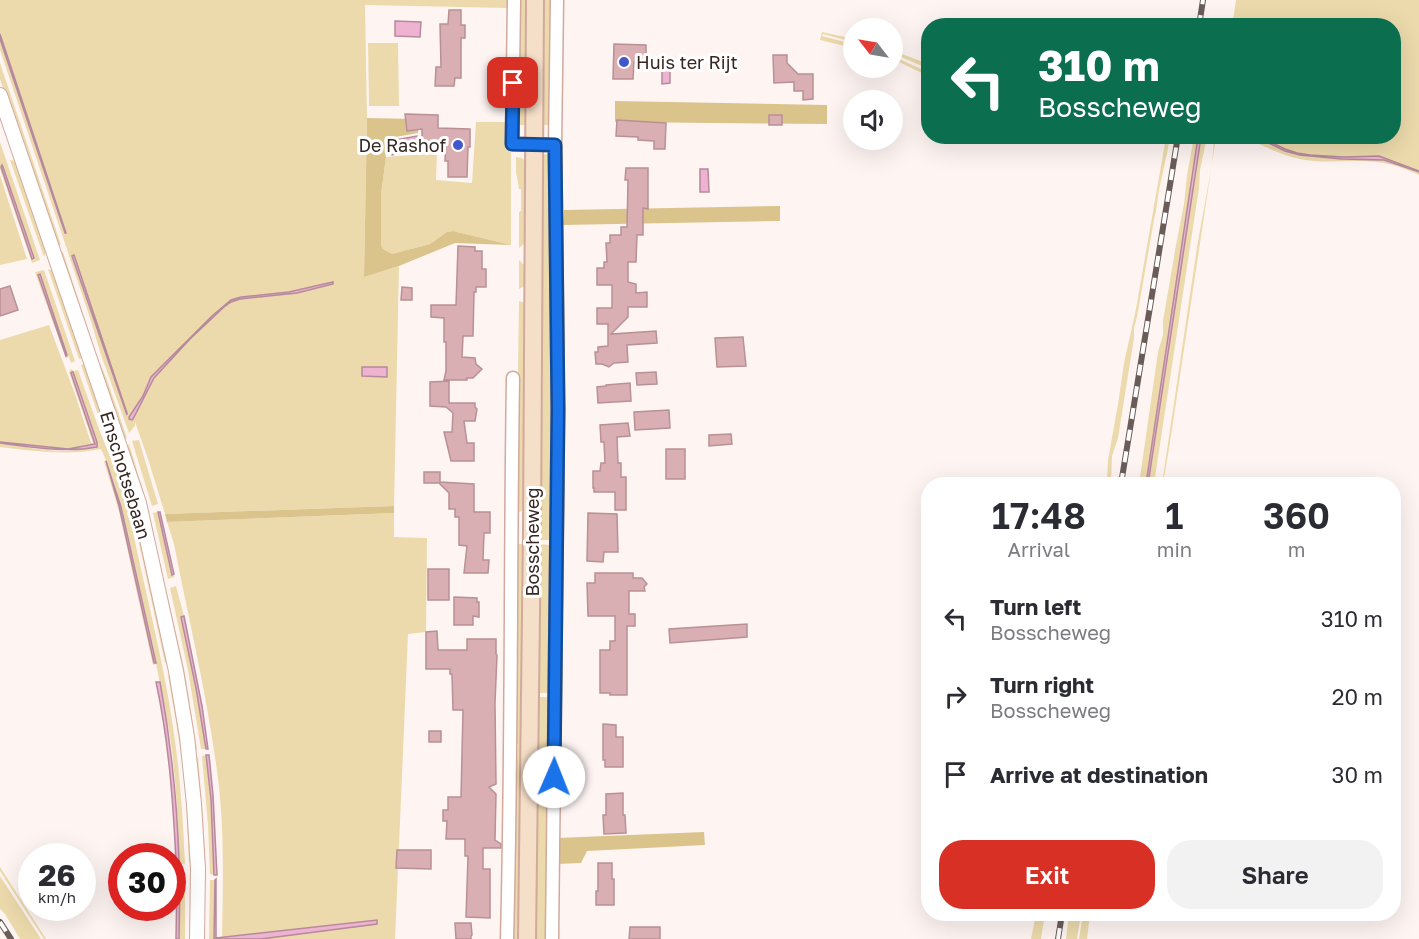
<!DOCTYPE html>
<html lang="en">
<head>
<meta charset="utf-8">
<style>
  body { margin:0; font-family:"Golos Text",sans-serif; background:#f2f2f3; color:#2b2b33; height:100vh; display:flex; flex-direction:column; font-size:22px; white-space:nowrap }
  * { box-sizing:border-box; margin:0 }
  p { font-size:20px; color:#7c7c81 }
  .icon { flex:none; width:33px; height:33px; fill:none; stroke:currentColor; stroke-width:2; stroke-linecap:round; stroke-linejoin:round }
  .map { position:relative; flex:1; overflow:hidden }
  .panel { position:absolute; left:921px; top:477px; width:480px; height:444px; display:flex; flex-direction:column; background:#fff; border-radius:24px; box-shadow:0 6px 24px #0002 }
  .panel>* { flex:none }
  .banner { position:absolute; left:921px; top:18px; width:480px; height:126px; border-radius:24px; box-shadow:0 6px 24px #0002; background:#0b6e4f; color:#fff; overflow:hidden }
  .needle { width:39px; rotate:301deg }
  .tools { position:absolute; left:843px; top:18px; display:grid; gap:12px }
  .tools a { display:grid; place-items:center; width:60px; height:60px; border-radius:50%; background:#fff; box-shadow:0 6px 24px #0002; font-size:30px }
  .speed { position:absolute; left:18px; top:843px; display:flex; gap:12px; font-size:30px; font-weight:700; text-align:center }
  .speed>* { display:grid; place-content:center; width:78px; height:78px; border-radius:50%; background:#fff; box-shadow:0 6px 24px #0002; line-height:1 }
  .speed small { font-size:15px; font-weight:400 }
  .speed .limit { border:9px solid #d22; background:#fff; color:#111 }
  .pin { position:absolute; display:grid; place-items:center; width:51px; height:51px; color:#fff; margin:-26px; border-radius:12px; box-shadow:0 3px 9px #0006 }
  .me { position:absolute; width:66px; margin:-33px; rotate:1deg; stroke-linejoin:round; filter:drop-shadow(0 0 4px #0008) }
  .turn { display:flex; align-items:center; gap:21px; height:126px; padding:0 18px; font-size:27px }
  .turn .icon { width:78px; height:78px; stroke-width:2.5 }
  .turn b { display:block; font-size:42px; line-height:51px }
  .eta { display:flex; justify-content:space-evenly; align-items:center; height:102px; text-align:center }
  .eta b { font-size:36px; font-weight:600; line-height:42px }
  .button { display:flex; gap:12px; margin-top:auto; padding:12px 18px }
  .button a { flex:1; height:69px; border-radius:24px; background:#d93025; color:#fff; font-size:24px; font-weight:600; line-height:69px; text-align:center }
  .button a+a { background:#f2f2f3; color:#2b2b33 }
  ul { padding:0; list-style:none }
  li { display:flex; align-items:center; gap:18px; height:78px; padding:0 18px }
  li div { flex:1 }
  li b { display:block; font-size:22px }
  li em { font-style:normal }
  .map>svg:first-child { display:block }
  .green { fill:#ecdaac; fill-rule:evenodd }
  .forest { fill:#dac48c }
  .water { fill:#edb3d1; stroke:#b6899c; stroke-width:1.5 }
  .building { fill:#daafb3; stroke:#b99094; stroke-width:1.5 }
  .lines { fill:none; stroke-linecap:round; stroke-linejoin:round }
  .minor-casing { stroke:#d1a99d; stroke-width:15 }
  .tertiary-casing { stroke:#d1a99d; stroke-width:16 }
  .secondary-casing { stroke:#d1a99d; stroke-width:20 }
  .minor { stroke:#fff; stroke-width:12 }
  .tertiary { stroke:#fff; stroke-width:14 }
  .secondary { stroke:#f5dfc8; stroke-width:16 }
  .rail-casing { stroke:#6a5d59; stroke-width:6 }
  .rail { stroke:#fff; stroke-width:4; stroke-dasharray:11; stroke-linecap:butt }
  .route-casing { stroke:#114b97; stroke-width:15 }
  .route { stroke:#1a73e8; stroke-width:10 }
  .poi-dot { fill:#4257ca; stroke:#fff; stroke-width:2 }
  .labels { text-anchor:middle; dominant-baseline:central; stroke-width:6; stroke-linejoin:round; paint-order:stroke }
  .poi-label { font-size:18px; fill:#362722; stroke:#fff; text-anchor:start }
  .street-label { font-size:18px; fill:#362722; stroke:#fff }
</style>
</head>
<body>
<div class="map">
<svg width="1419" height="939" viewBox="0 0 1419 939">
  <rect width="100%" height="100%" fill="#fef5f3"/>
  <path class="green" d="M0,0H507V8L365,5L367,118L364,277L399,266L394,506L165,514L148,459L135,422V426L129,433L101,355L90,318L0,50V39L64,233L66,232L0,34ZM74,255L127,413V414L73,256ZM332,282V284L297,293L240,299L231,302L224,307L190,339L154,378L140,405L129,416L143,396L148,384L182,346L223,306L241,297L289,292Z
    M521,0H527L526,125H519Z
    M542,0H551L550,125H541Z
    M1236,0H1419V171L1379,156L1344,157L1310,155L1297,153L1285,149L1260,137L1394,136V26H1232Z
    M822,32L853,39V42L823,34L822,36L853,44V48L820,40Z
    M368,43H398L399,106H369Z
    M892,50L928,64V69L893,53Z
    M892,56L928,72V76L893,59Z
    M0,63L61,245H55L0,79Z
    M476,122H505L511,152V245L453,231L447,232L430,244L392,254L383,249L381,245V195L386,157L437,153L436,180L472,183Z
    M1166,137H1170C1167,155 1163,172 1159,190C1157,200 1157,210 1154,220L1137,317L1134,328V338L1118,438L1112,456L1111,484H1107L1108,460L1118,404L1124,363L1136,309Z
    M1194,137H1198L1192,183L1146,484H1139L1158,352L1163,335V321L1176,245L1184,204L1187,175Z
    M1201,137H1207L1200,170L1199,188L1154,484H1148Z
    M1214,137H1216L1169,449L1163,484H1162L1197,247L1212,164Z
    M1244,137H1256L1294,154L1307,156L1342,159L1384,160L1419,172V175C1408,170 1396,165 1384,163C1356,158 1327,165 1300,159C1280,155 1262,145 1244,137Z
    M0,142L40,260L32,263L0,169ZM1,166L3,167L34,258L33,259Z
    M546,154L548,155L550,158V218L553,262L551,540H538L542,155Z
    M516,157L522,158L525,161L526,166L525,243L519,248V212L521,211V189H519L516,172Z
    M10,160L16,161L46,251L44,257Z
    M0,175L27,259L0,265Z
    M63,252L97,357L106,377L127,438L122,439L59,256Z
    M519,260L525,266V286L519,289Z
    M48,269L53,271L83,358L79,359Z
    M44,270L75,361L71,363L69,357L66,358L65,356L35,272ZM40,274L67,355L66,356L38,275Z
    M519,301L525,303L523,508L522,511L519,512L516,511Z
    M49,325L75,394L91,443H93L69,372L71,369L74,371L78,370L100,432L124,490L127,502C141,577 162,651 173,727C180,772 183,818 185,864H178V873H185V939H179L180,876H177L176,861H179C178,819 176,778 170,737C166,712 161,688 156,664L153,665L119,511L104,461L106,460L101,449C67,456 34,451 0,447V443C28,447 73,458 97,444L73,372L71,373L95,444L68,449L0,442V340ZM106,464C115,478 121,508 125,526C136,571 145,617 154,663L119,506Z
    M85,363L129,488L167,661L165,663L127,488L104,432L81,365Z
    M139,440L158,504L152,506L132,441Z
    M129,444L148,507L144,506L126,449Z
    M158,512L172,574H174V577L168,579L153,513Z
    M394,513V537L427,538L426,632L408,634L395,939H261L377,924L376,920L222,938C223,880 225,822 216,764C206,691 188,616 174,544L167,522Z
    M517,544H523L519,939H511L516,766L517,765L518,744H516Z
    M538,544L550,545L549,693H537Z
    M176,586L184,616L182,617L196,688L206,749H201L188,670L170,588Z
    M166,589L185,673L197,749L193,747L163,591Z
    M168,675L172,677L184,755L192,861L189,863L185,781L177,728Z
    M537,697H549L547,887L545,939H534Z
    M206,755L211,799L214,875L210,874L208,825L202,756Z
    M198,757L203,817L206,872L202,870L195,759Z
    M0,867L46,939H44L0,871Z
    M0,876L41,939H20L5,914L0,909Z
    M210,880H215L214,939H209Z
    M1036,914H1045L1041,939H1031Z
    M1069,914H1081L1077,939H1066Z
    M1083,914H1090L1087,939H1079Z"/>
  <path class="forest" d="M615,101L827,105V124L615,122Z
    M367,118L419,119L418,133L384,139L386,157L381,195V245L383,249L392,254L430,244L447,232L453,231L511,245L455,243L399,266L364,277Z
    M780,206V221L563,225L564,210Z
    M394,506V513L167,522L165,514Z
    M704,832L705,845L587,851L581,863L557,864V838Z"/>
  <path class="water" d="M395,21L421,22L420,37L395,36Z
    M0,34L66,233H65L0,39Z
    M662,63H670V83L662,84Z
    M417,136L420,150L392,155L389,141Z
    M1198,137H1201L1148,484H1146Z
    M1256,137H1260L1285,149L1297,153L1310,155L1344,157L1379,156L1419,171V172L1384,160L1342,159L1300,155L1285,151Z
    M2,165L3,167L34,258L32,259L1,167Z
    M700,169H708L709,192H700Z
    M74,255L127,413V415L72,256Z
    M40,274L67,355L66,356L38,275Z
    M333,282V284L297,293L240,299L231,302L224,307L190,339L154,378L133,419L132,420L129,419V417L143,396L151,377L212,316L231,300L241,297L289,292Z
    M362,367H387V377L362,376Z
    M72,372H73L97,442V447C65,453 32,447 0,443V442L68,449L95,444L71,373Z
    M106,461L121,507L156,663H154L119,506Z
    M158,512H160L174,574L172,575Z
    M184,616L202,706L208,749H206L196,688L181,617Z
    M156,682H160C171,742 177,799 179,861H176C173,801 169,742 156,682Z
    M206,755H209L213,795L217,875H214L211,799Z
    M177,876H180L179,939H176Z
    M216,879V938L377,920V924L261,939H214L215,880Z"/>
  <path class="building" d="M449,10H461V25H465V38H461V78H455L454,86H435L436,67H441L440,24H448Z
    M614,44L646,45V62H634L633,79H613Z
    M773,55H787V63L798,74H813V99L803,100V91H794V82L774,83Z
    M405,114L438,115V128L470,129V147H468L467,177H448V161H445L446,144L422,143V129L407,131Z
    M769,115H782V125H769Z
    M617,120L666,123L665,149H654V141L638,140V137L616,136Z
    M626,168H648V209L643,208V235H637L636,262H628V282L636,284V293L647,292V307H628V317L611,334L656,331L657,343L627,345L628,362L614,363L609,367L602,364H596L595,352H598V347L608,346V324H597V308H612V285H597V268H604V262H607L606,243H610V235H621V227H627L628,180H625Z
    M458,246L475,247V251H482V269H486V287H476V292H474L473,336H463L462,357L475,358L476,364L482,369L473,378H467V380H444L446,371V342H444V318L431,317V305H456Z
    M10,286L18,310L0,316V289Z
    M402,287L412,288V300H401Z
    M743,337L746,366L717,367L715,338Z
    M656,372L657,384L637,385L636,373Z
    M449,381V403H475V407L477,409L475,421H464L467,443H474V461H451L444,432H452L453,413L446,407L430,406V382Z
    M630,383L631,401L598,403L597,387L606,386V385Z
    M669,410L670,428L635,430L634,412Z
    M628,423L630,436L617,437L618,463H621V477H626V510H615V492H594V488H593V471H600L601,463H605L604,442H601L600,425Z
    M731,434L732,444L709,446V435Z
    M666,449H685V479H666Z
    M424,472H440V482L474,484V512H490V533H484L483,560H489L488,573H464L467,546L459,545V517H455V509H449V493L439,483H424Z
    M588,513L617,514L618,552H604L603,562L587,561Z
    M428,569H449V600H428Z
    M595,573H633V578H642L647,584L644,587L645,591H629V614H635V626H627V695H610V693H600V650H610V641H615V616H588L587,583H595Z
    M454,597L477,598V602H479V617L473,616V625H454Z
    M747,624V637L670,643L669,629Z
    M437,631L438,650H467V639H496V654L497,655L495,703L496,784L489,787L496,794L495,840L501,844V848H483V869H490V918L466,917L468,856H465V839H446L447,821H443V810H448V797H461L463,710H453L452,674H450V669H426V632Z
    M603,724L616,725V737H623V767H605V760H603Z
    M429,731H441V742H429Z
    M623,793V815H625L626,833L604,834L603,815H606V794Z
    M397,850H431V869L396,868Z
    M598,863H612V879H614V905H596V891H598Z
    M455,923H471L472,935L471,936V939H456Z
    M630,927H660V939H629Z"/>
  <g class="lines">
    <defs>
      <path id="minor" d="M514,0L512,144L555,145
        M507,939C512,752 510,565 513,378
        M552,939L558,409L555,145L557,0"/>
      <path id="tertiary" d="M0,95L139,503L176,671L187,737L194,804L198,869L197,939"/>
      <path id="secondary" d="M527,939L532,532L535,0"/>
    </defs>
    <use href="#minor" class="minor-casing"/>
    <use href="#tertiary" class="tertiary-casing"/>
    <use href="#secondary" class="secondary-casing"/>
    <use href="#minor" class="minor"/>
    <use href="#tertiary" class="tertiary"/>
    <use href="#secondary" class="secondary"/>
    <defs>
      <path id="rail" d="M1199,26L1203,0
        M1121,484L1178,136
        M0,922L11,939
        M1058,939L1062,914"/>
    </defs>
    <use href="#rail" class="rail-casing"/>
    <use href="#rail" class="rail"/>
  </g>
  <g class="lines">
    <defs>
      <path id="route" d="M513,83L512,144L555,145L558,409L554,777"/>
    </defs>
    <use href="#route" class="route-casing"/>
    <use href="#route" class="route"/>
  </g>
  <g class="poi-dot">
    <circle cx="624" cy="62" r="6"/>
    <circle cx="458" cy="145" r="6"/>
  </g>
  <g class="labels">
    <g class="poi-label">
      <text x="636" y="62">Huis ter Rijt</text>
      <text x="446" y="145" text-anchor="end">De Rashof</text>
    </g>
    <g class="street-label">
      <text transform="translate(126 475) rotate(73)">Enschotsebaan</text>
      <text transform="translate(532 542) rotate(-90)">Bosscheweg</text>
    </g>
  </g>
</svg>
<div class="tools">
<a><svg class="needle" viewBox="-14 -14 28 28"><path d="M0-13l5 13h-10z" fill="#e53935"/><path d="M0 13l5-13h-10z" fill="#7c7c81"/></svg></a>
<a><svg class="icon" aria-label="sound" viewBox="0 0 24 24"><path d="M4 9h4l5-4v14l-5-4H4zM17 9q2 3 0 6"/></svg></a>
</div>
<div class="speed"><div>26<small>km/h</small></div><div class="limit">30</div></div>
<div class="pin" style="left:513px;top:83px;background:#d93025"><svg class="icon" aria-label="arrive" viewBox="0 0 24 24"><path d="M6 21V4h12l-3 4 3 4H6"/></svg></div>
<svg class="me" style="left:554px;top:777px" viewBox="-20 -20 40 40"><circle r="19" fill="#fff"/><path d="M0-13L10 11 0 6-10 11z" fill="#1a73e8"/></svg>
<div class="banner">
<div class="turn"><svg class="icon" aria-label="left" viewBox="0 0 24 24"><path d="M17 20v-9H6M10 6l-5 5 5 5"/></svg><div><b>310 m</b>Bosscheweg</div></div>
</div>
<section class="panel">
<div class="eta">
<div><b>17:48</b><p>Arrival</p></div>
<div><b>1</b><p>min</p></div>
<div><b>360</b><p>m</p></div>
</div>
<ul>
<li><svg class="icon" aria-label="left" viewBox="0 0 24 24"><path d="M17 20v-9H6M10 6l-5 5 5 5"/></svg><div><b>Turn left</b><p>Bosscheweg</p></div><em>310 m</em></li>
<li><svg class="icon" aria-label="right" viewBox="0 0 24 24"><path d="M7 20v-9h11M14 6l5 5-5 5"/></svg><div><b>Turn right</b><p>Bosscheweg</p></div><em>20 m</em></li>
<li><svg class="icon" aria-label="arrive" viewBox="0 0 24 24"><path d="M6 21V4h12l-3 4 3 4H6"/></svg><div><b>Arrive at destination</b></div><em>30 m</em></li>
</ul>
<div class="button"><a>Exit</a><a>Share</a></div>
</section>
</div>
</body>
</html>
